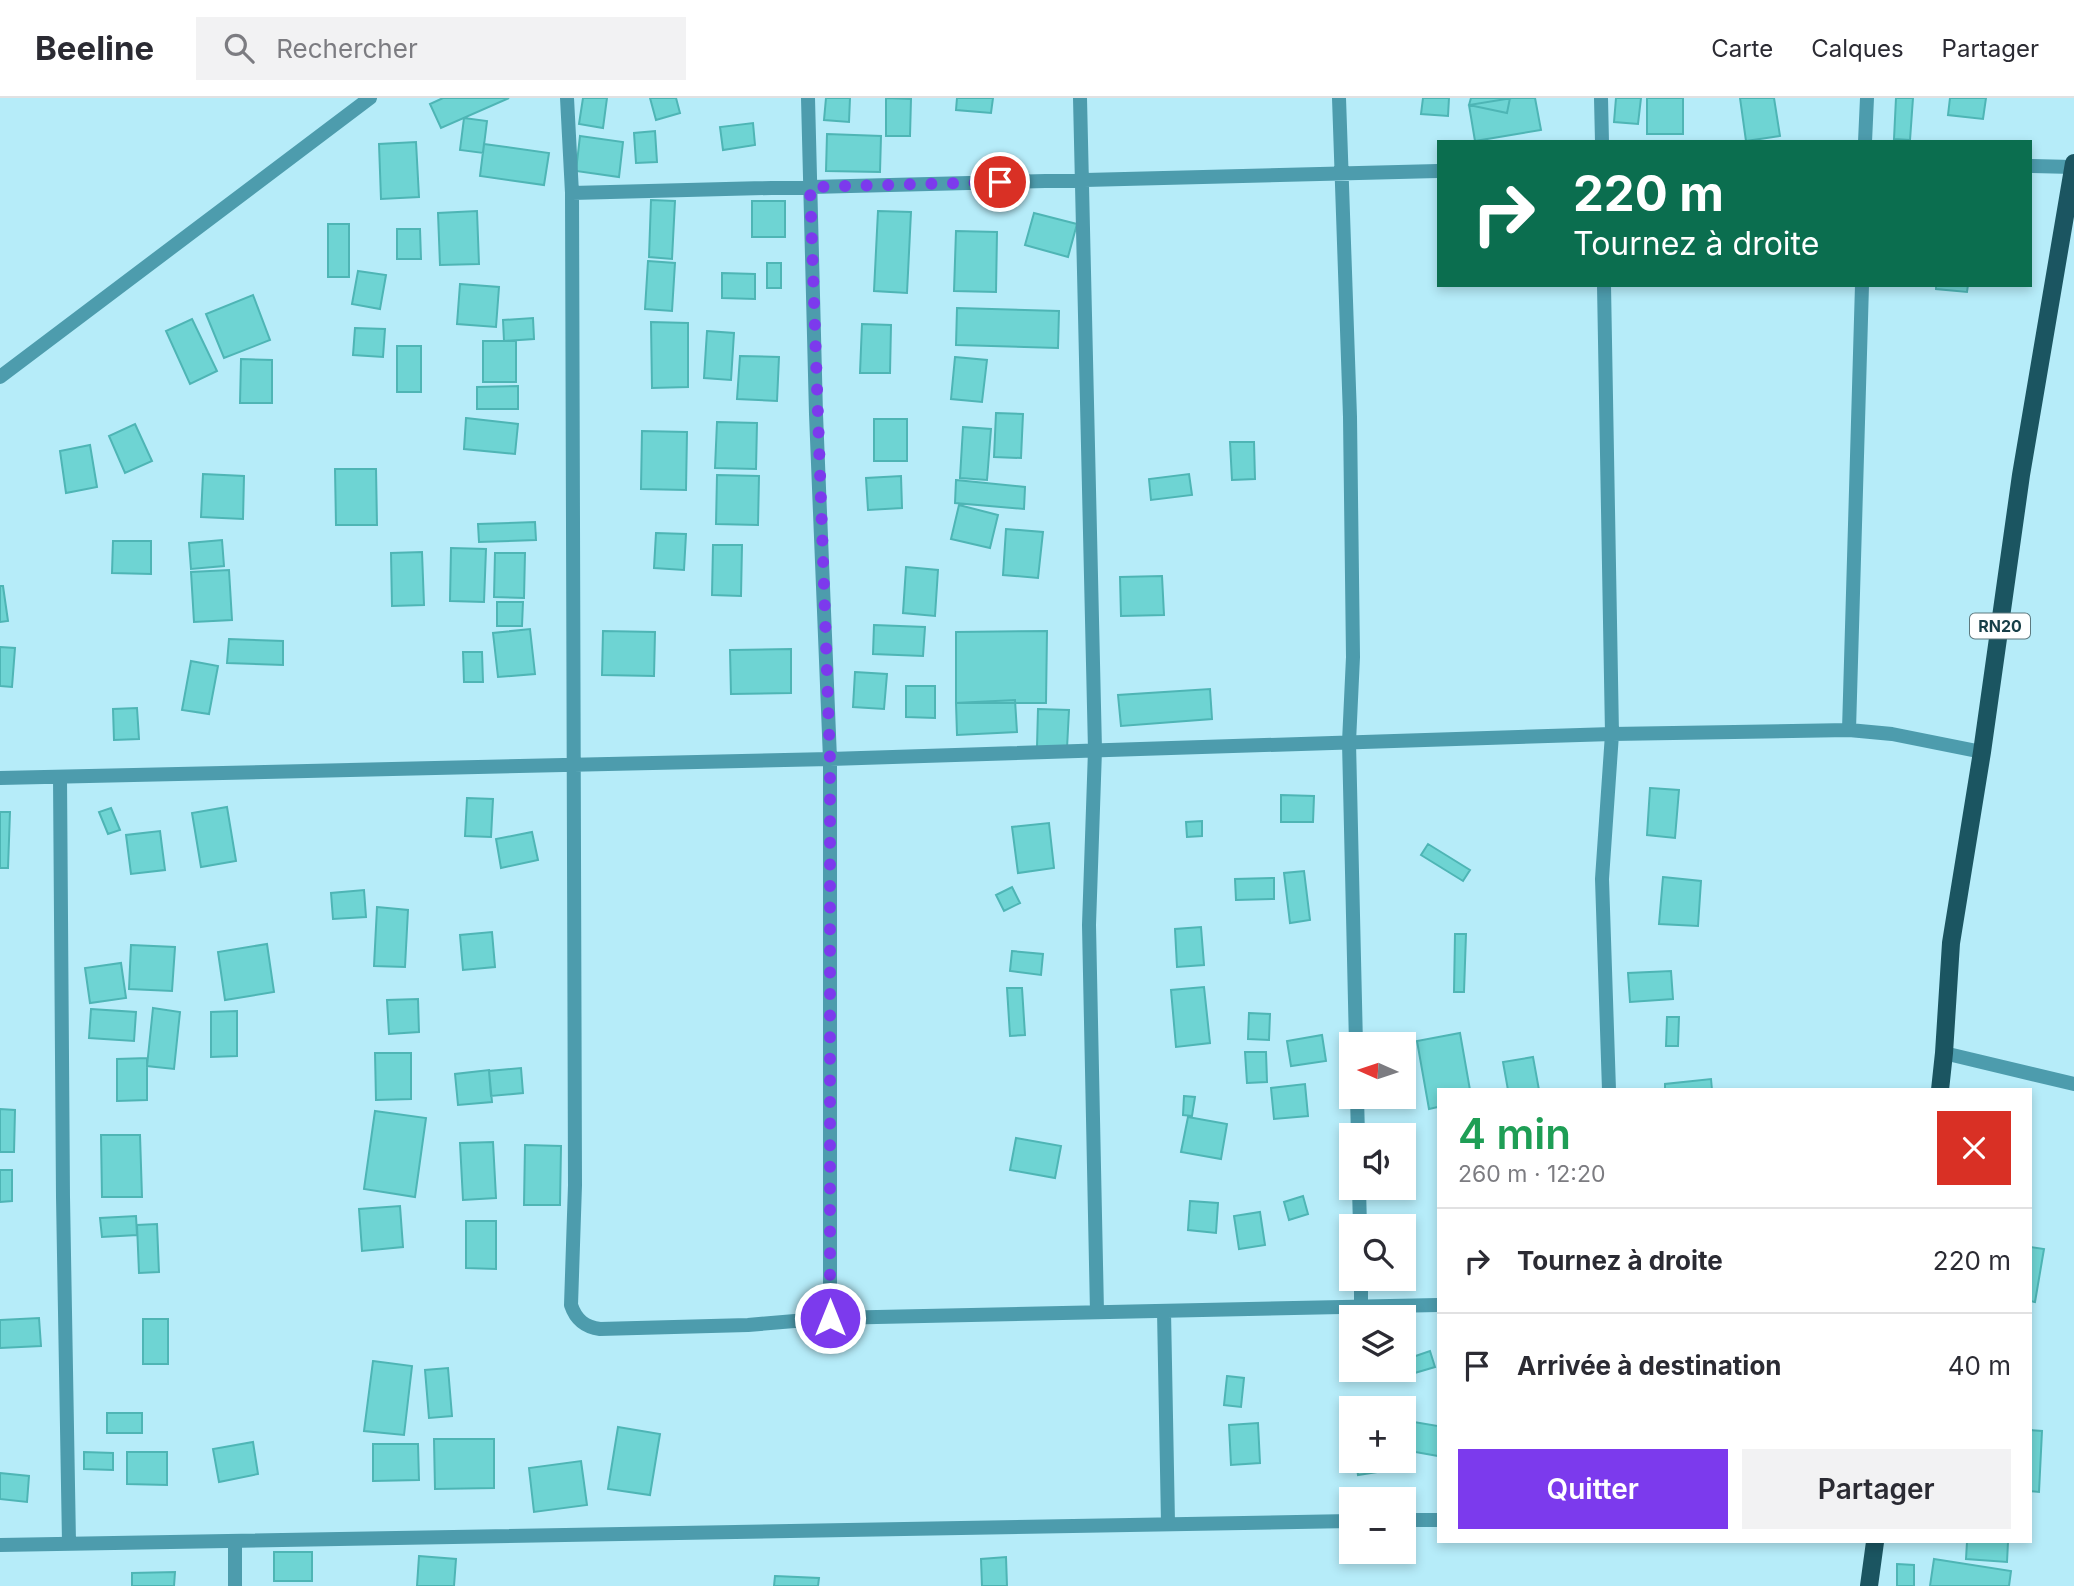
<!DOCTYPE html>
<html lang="fr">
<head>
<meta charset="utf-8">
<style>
  body { margin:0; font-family:Inter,sans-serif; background:#f2f2f3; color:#2b2b33; height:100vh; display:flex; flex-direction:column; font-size:26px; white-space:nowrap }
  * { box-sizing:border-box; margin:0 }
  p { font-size:23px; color:#7c7c81 }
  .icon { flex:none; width:38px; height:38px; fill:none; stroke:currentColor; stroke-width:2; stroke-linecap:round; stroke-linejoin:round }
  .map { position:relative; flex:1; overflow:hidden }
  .side { position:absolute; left:1437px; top:990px; width:595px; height:455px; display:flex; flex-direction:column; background:#fff; border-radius:0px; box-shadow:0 4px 10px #0003 }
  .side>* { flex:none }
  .banner { position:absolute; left:1437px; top:42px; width:595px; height:147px; border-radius:0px; box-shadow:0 4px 10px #0003; background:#0b6e4f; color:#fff; overflow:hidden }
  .needle { width:46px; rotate:273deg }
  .fabs { position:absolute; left:1339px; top:934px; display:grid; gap:14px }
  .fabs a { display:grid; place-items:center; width:77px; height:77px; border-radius:0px; background:#fff; box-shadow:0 4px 10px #0003; font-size:35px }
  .pin { position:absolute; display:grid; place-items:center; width:60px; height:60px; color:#fff; margin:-30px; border:4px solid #fff; border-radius:50%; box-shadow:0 2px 7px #0007 }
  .me { position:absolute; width:77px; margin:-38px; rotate:0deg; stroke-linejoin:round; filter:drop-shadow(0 0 5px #0008) }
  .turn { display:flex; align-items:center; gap:24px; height:147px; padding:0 21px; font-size:32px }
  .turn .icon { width:91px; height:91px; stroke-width:2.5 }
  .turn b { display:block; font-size:49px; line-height:60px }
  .round { display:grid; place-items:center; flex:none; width:74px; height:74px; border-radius:0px; background:#f2f2f3 }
  .headline { display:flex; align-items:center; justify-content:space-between; height:119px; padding:0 21px }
  h1 { font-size:42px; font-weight:600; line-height:52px; color:#1e9e55 }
  .cta { display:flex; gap:14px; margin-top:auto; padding:14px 21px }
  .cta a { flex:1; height:80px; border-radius:0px; background:#7c3aed; color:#fff; font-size:28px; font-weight:600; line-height:80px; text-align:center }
  .cta a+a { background:#f2f2f3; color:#2b2b33 }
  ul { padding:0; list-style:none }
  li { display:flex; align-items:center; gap:21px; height:105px; padding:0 21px; border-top:2px solid #e1e1e2 }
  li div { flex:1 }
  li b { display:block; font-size:26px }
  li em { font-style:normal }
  header { display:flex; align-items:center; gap:42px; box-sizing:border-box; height:98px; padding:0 35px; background:#fff; border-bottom:2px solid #e1e1e2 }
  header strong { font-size:33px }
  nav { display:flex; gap:38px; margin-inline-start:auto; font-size:24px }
  .search { width:490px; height:63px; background:#f2f2f3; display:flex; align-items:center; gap:18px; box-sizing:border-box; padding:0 24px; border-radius:0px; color:#7c7c81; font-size:26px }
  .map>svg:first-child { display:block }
  .building { fill:#6ed4d3; stroke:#4eb5b5; stroke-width:2 }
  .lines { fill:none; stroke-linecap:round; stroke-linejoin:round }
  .minor { stroke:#4d9cad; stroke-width:14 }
  .tertiary { stroke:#4d9cad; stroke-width:14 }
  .primary { stroke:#1b5561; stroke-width:18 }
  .route { stroke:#7c3aed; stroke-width:12; stroke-dasharray:0 21.6 }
  .labels { text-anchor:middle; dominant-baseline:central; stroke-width:6; stroke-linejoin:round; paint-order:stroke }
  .shield { fill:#fff; stroke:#5d797f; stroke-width:2 }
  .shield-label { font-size:16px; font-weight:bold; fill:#173f48 }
</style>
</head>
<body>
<header>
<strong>Beeline</strong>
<div class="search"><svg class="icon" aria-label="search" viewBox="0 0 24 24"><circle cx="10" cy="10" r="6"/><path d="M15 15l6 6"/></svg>Rechercher</div>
<nav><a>Carte</a><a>Calques</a><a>Partager</a></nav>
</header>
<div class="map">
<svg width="2074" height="1488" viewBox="0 0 2074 1488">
  <rect width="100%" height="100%" fill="#b6ecf9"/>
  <path class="building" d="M443,0H509L441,30L430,6Z
    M583,0H607L603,30L579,26Z
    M650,0H676L680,15L656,22Z
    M826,0H850L849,24L824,22Z
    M886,0L911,1L910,38H886Z
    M957,0H993L991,15L956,12Z
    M1423,0H1449L1448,18L1421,16Z
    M1471,0H1510L1507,15L1469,7Z
    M1512,0H1535L1541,32L1475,43L1469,7Z
    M1616,0H1641L1638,26L1614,24Z
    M1647,0H1683V36H1647Z
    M1740,0H1774L1780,38L1746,43Z
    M1896,0H1913L1910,42L1894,41Z
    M1950,0H1986L1983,21L1948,17Z
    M464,20L487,23L483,55L460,52Z
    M753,25L755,47L723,52L720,29Z
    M655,33L657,64L636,65L634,35Z
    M827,36L881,38L880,74L826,73Z
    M580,38L623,44L619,79L576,73Z
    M416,44L419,99L381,101L379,46Z
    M484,46L549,55L544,87L480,78Z
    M651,102L675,103L672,161L649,159Z
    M752,103H785V139H752Z
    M477,113L479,166L440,167L438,115Z
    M878,113L911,114L907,195L874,193Z
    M1034,115L1077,126L1068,159L1025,147Z
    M328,126H349V179H328Z
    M397,131H420L421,161H397Z
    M956,133L997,134L996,194L954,193Z
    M648,163L675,165L672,213L645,211Z
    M767,165H781V190H767Z
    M358,173L386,177L380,211L352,206Z
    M722,175L755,176V201L722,200Z
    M460,186L499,189L496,229L457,226Z
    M1936,187H1968L1967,194L1936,191Z
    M253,197L270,242L224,260L206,216Z
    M957,210L1059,213L1058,250L956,247Z
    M533,220L534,241L504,243L503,222Z
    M192,221L217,273L190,286L166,233Z
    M651,224L688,225V289L652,290Z
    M862,226L891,227L890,275H860Z
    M355,230L385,231L383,259L353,257Z
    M707,233L734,235L731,282L704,280Z
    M483,243H516V284H483Z
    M397,248H421V294H397Z
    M740,258L779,259L777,303L737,301Z
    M955,259L987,262L982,304L951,301Z
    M241,261L272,262V305H240Z
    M518,288V311H477V289Z
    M996,315L1023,316L1021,360L994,359Z
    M466,320L518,326L515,356L464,351Z
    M874,321H907V363H874Z
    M717,324L757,325L756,371L715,370Z
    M135,326L152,363L125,375L109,338Z
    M963,329L991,331L987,382L960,380Z
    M642,333L687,334L686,392L641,391Z
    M1230,344H1254L1255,381L1232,382Z
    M90,347L97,389L66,395L60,353Z
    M335,371H376L377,427H336Z
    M203,376L244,378L243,421L201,419Z
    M1189,376L1192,397L1151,402L1149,381Z
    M717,377L759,378L758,427L716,426Z
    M901,378L902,410L868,412L866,380Z
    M956,382L1025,389L1024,411L955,405Z
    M959,407L998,417L990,450L951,441Z
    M535,424L536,442L479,444L478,426Z
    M1006,431L1043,434L1038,480L1003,477Z
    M656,435L686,436L684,472L654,470Z
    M222,442L224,468L191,471L189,445Z
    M113,443H151V476L112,475Z
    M713,447H742L741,498L712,497Z
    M451,450L486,451L484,504L450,503Z
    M422,454L424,507L392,508L391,455Z
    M495,455H525L524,500L494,499Z
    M906,469L938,472L935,518L903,515Z
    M229,472L232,522L194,524L191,474Z
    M1162,478L1164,517L1121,518L1120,479Z
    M0,488H3L8,523L0,524Z
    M497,504H523L522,528H497Z
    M874,527L925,529L923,558L873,556Z
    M530,531L535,576L498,579L493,535Z
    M603,533L655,534L654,578L602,577Z
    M1047,533L1046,605H956V534Z
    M229,541L283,543V567L227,565Z
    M0,549L15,550L12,589L0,588Z
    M791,551V595L731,596L730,552Z
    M463,554H482L483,584H464Z
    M191,563L218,568L209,616L182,612Z
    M855,574L887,576L884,611L853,609Z
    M906,588H935V620L906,619Z
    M1210,591L1212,621L1121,628L1118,597Z
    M1015,602L1017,634L957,637L956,605Z
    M137,610L139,641L114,642L113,611Z
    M1038,611L1069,612L1067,650L1037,649Z
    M1650,690L1679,692L1675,740L1647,737Z
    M1281,697L1314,698L1313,724H1281Z
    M467,700L493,701L491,739L465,738Z
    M227,709L236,763L201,769L192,715Z
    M111,710L120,732L108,736L99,714Z
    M0,714H10L8,770H0Z
    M1202,723V738L1187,739L1186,724Z
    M1049,725L1054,770L1018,775L1012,729Z
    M160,733L165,772L131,776L126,737Z
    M532,734L538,762L501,770L496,741Z
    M1428,746L1470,772L1463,783L1421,757Z
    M1304,773L1310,822L1290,825L1284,775Z
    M1663,779L1701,783L1698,828L1659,826Z
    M1274,780V801L1236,802L1235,781Z
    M1012,789L1020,805L1004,813L996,797Z
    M364,792L366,819L333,821L331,795Z
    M377,809L408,812L405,869L374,868Z
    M1201,829L1204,867L1177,869L1175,831Z
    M492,834L495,869L463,872L460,837Z
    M1455,836H1466L1464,894H1454Z
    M267,846L274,894L225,902L218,854Z
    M131,847L175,849L172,893L129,891Z
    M1012,853L1043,856L1041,877L1010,873Z
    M121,865L126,900L90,905L85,870Z
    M1671,873L1673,901L1630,904L1628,875Z
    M1204,889L1210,945L1176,949L1171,892Z
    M1007,890H1022L1025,937L1010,938Z
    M418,901L419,934L389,936L387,902Z
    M153,910L180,914L174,971L147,968Z
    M91,911L136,914L134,943L89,940Z
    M237,913V958L211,959V914Z
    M1249,915L1270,916L1269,942L1248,941Z
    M1667,919H1679L1678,948H1666Z
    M1460,935L1470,992H1438V1009L1429,1011L1417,943Z
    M1322,937L1326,963L1291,968L1287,943Z
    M1245,954H1266L1267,984L1247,985Z
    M375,955H411V1001L376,1002Z
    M1533,959L1539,992H1508L1503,964Z
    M147,960V1002L117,1003V961Z
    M521,970L523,995L491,998L489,973Z
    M489,972L492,1004L458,1007L455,976Z
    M1711,981L1712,992H1665V986Z
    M1305,986L1308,1018L1274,1021L1271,990Z
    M1184,998L1195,999L1192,1018L1183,1017Z
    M0,1011L15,1012L14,1054H0Z
    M375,1013L426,1020L415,1099L364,1091Z
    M1188,1019L1227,1026L1221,1061L1181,1054Z
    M101,1037H140L142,1099H102Z
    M1016,1040L1061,1048L1055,1080L1010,1072Z
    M493,1044L496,1100L463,1102L460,1045Z
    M525,1047L561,1048L560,1107H524Z
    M0,1072H12V1103L0,1104Z
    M1303,1098L1308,1116L1289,1122L1284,1104Z
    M1190,1103L1218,1105L1216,1135L1188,1132Z
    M400,1108L403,1149L362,1153L359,1111Z
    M1260,1114L1265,1147L1239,1151L1234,1118Z
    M136,1118L137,1137L102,1139L100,1120Z
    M466,1123H496V1171L466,1170Z
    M157,1126L159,1174L139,1175L137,1127Z
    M2030,1149L2044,1151L2035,1204L2030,1203Z
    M39,1220L41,1248L0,1250V1222Z
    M143,1221H168V1266H143Z
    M1430,1253L1435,1269L1408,1277L1404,1262Z
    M373,1263L412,1268L404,1337L364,1333Z
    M448,1270L452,1318L429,1320L425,1272Z
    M1374,1272H1400V1279L1373,1277Z
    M1227,1278L1244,1280L1241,1309L1224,1307Z
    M107,1315H142V1335H107Z
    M1408,1323L1438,1328V1358L1404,1352Z
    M1258,1325L1260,1365L1231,1367L1229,1327Z
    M618,1329L660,1336L650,1397L608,1391Z
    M2030,1332L2042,1333L2039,1394L2030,1393Z
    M434,1341H494V1390L435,1391Z
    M253,1344L258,1376L219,1384L213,1351Z
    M373,1346H418L419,1382L373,1383Z
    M84,1354L113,1355V1372L84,1371Z
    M127,1354H167V1387L127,1386Z
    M581,1363L587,1407L534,1414L529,1370Z
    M1356,1363H1383L1384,1373L1358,1377Z
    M0,1375L29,1378L27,1404L0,1401Z
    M1967,1444H2008L2007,1464L1966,1461Z
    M274,1454H312V1483H274Z
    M419,1458L456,1461L454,1488H417Z
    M1006,1459L1007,1488H982L981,1461Z
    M1934,1461L2011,1473L2009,1488H1930Z
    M1897,1466L1914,1467V1488H1897Z
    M175,1474L174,1488H132V1475Z
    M775,1478L819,1480L818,1488H774Z"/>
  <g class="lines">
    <path class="minor" d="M567,0L572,95L575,1087L571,1207C576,1222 585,1229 600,1231L748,1227L830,1220L1438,1207
      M808,0L816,316L830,661V1220
      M1080,0L1095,652L1089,827L1097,1214
      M1339,0L1350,319L1353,559L1349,644L1356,947
      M1601,0L1602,44
      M1865,44L1867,0
      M2030,68L2073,69
      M572,95L1438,73
      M1604,187L1612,636L1602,781L1609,992
      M1849,632L1862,187
      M60,679L63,1099L69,1445
      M0,680L830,661L1612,636L1849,632L1892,636L1982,654
      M1944,955L2074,986
      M1357,999L1358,1038
      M1359,1090L1360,1129
      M1361,1181V1208
      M1164,1213L1168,1425
      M1404,1422H1438
      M235,1444V1488
      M0,1447L1351,1423"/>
    <path class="tertiary" d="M0,279L370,0"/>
    <path class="primary" d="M1940,992L1944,955L1951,845L1982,654L2021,377L2074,65
      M1869,1488L1875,1444"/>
  </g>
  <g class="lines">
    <path class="route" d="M830,1220V661L810,89L1000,84"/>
  </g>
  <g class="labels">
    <rect class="shield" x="1970" y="515.5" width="60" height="25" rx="5"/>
    <g class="shield-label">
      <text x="2000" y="528">RN20</text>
    </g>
  </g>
</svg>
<div class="fabs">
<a><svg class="needle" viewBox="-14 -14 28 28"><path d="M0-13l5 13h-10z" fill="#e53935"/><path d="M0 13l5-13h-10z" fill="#7c7c81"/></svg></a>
<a><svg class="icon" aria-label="sound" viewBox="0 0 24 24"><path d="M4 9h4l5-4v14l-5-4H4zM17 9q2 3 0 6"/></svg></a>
<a><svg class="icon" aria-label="search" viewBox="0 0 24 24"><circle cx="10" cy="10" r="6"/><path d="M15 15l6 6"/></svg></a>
<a><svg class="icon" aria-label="layers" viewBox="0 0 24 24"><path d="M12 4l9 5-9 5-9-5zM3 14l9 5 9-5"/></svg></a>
<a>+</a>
<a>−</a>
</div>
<div class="pin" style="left:1000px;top:84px;background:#d93025"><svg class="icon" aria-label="arrive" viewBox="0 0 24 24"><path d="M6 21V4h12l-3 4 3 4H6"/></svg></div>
<svg class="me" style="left:830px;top:1220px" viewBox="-20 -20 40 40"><circle r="17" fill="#7c3aed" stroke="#fff" stroke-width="3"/><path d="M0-11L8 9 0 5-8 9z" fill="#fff"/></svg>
<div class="banner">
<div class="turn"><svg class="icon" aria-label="right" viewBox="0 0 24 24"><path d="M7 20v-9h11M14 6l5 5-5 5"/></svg><div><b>220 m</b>Tournez à droite</div></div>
</div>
<section class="side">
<div class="headline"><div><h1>4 min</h1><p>260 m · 12:20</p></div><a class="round" style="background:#d93025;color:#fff"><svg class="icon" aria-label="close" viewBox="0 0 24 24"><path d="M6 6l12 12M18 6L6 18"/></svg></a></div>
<ul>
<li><svg class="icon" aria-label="right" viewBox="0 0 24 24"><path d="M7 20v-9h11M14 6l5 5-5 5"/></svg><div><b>Tournez à droite</b></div><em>220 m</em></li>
<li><svg class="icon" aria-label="arrive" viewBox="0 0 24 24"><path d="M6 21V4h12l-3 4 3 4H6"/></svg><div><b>Arrivée à destination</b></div><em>40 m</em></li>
</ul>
<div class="cta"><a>Quitter</a><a>Partager</a></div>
</section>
</div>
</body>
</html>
